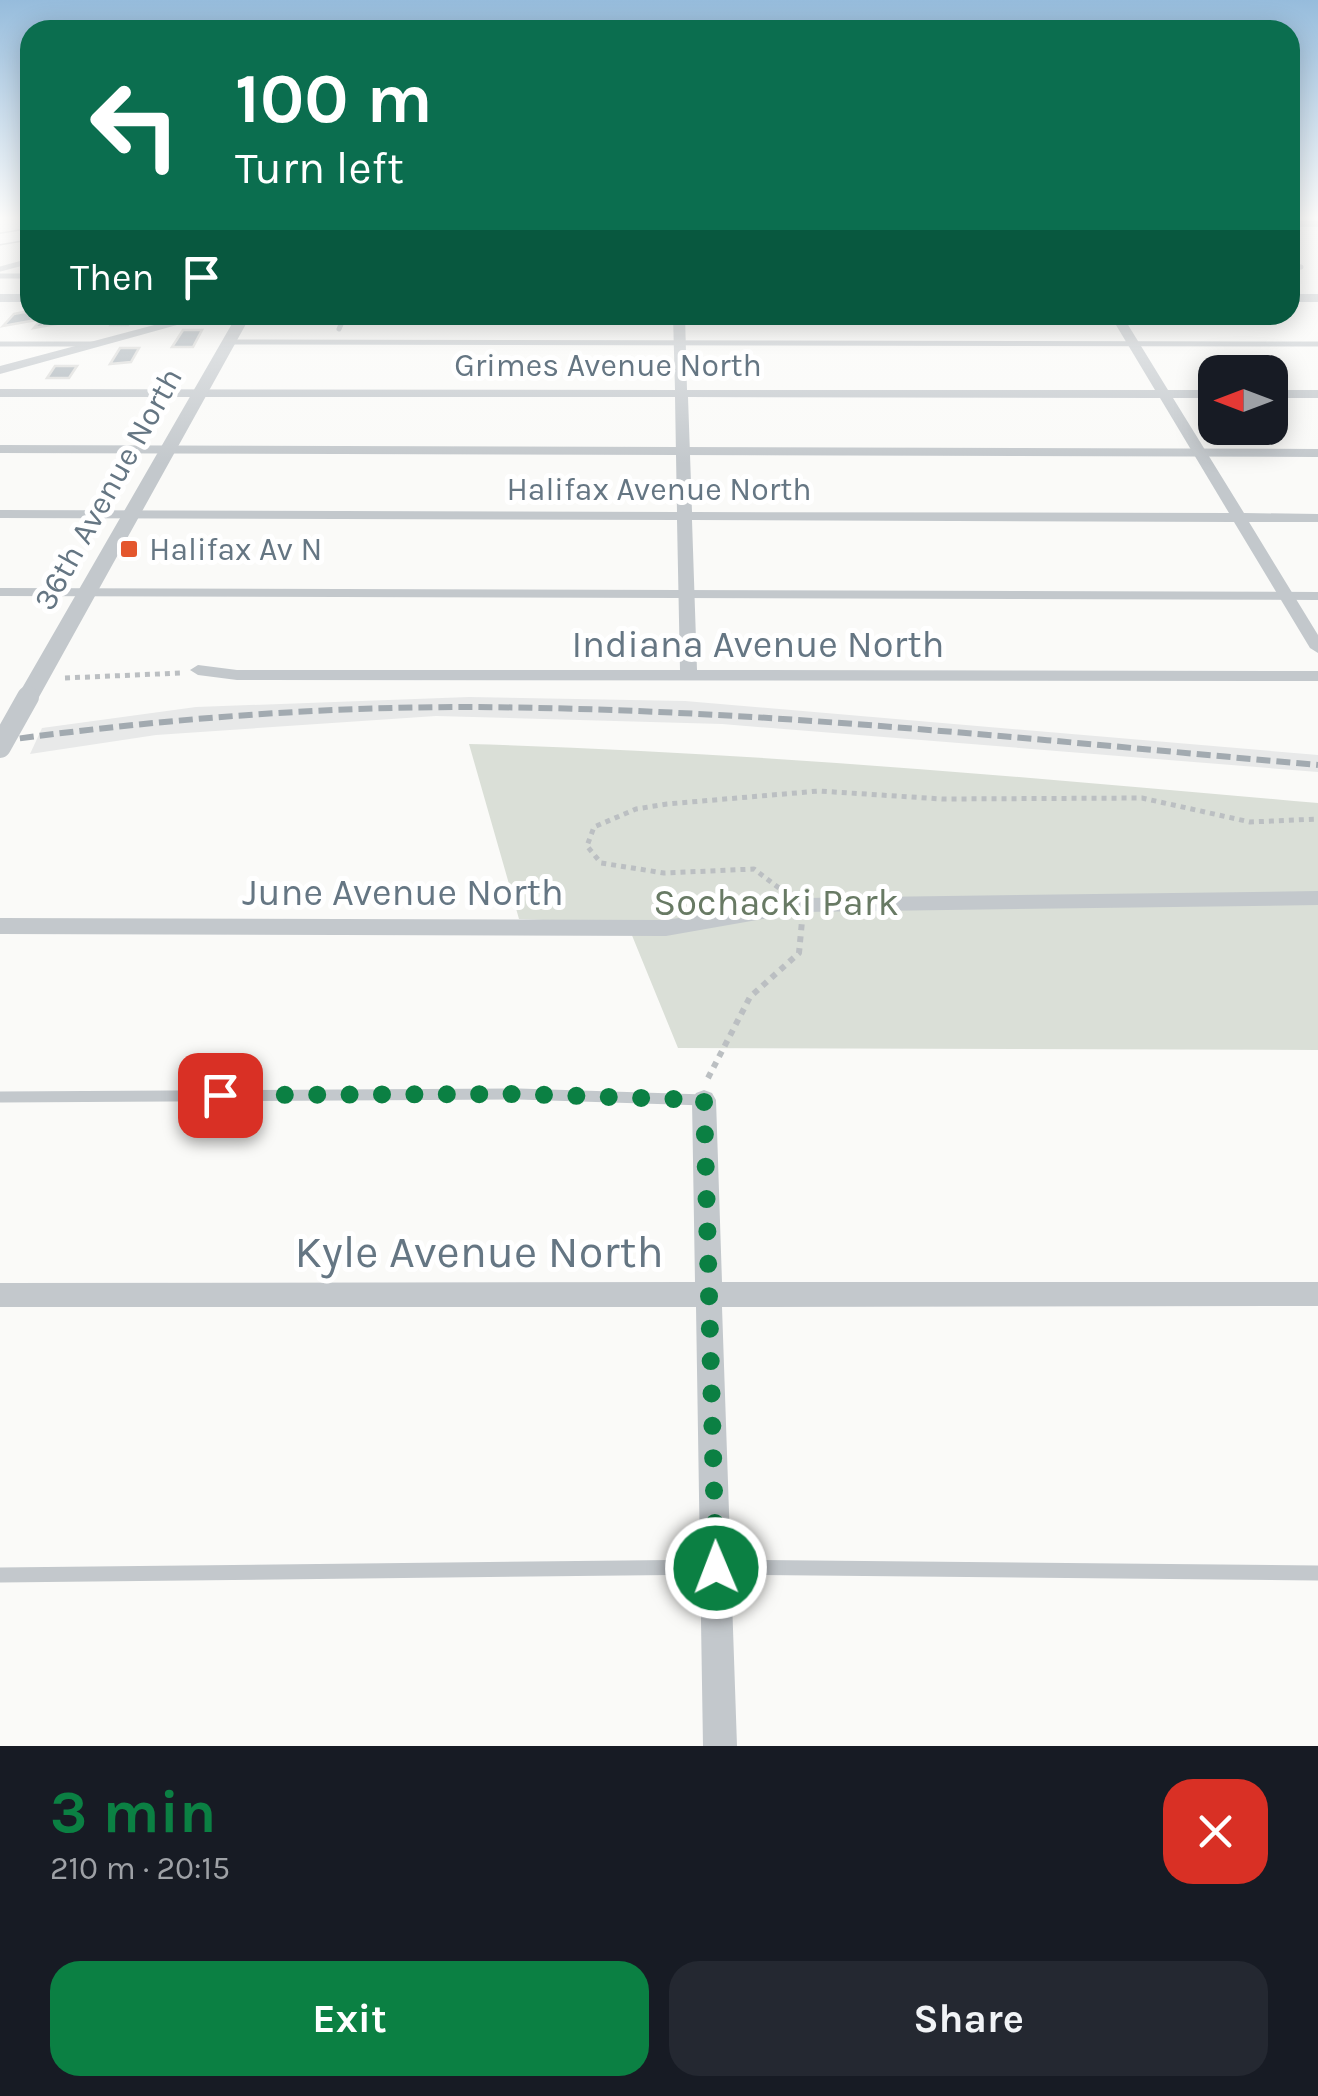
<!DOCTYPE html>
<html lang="en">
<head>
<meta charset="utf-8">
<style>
  body { margin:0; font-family:Karla,sans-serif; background:#242831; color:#f1f3f6; height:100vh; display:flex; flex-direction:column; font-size:38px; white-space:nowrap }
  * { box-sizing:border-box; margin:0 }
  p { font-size:32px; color:#9ea1a6 }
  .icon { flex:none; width:55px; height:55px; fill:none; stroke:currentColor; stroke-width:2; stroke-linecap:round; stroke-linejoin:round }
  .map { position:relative; height:1746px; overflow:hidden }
  .side { display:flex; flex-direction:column; background:#171b24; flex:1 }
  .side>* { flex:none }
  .banner { position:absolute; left:20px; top:20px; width:1280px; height:305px; border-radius:30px; box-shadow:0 5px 25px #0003; background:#0b6e4f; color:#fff; overflow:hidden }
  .needle { width:65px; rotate:270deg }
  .buttons { position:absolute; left:1198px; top:355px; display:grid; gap:20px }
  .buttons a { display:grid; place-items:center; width:90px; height:90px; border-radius:20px; background:#171b24; box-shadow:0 5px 25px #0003; font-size:50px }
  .pin { position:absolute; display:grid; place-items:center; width:85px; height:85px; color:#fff; margin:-42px; border-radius:20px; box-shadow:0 5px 15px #0006 }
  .me { position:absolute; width:110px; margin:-55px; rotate:359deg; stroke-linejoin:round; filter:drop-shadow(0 0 8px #0008) }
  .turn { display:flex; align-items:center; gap:35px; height:210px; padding:0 50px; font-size:45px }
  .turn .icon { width:130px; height:130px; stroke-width:2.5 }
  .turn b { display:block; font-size:70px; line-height:85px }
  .then { display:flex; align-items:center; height:95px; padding:0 50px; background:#0003; gap:20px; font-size:38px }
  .round { display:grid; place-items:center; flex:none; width:105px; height:105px; border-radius:30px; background:#242831 }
  .head { display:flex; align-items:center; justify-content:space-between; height:170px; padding:0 50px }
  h1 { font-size:60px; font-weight:700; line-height:75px; color:#0b8043 }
  .action { display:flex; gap:20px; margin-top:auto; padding:20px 50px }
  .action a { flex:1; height:115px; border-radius:30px; background:#0b8043; color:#fff; font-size:40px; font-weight:700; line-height:115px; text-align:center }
  .action a+a { background:#242831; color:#f1f3f6 }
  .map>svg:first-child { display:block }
  .built { fill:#e8e9e9 }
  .green { fill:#dadfd7 }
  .building { fill:#aab3b9; stroke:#dcdcda; stroke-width:2.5 }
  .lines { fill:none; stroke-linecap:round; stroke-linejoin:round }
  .primary-casing { stroke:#b5babe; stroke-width:3 }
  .path-far2 { stroke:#bbbfc2; stroke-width:2.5; stroke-dasharray:2.5 2.5; stroke-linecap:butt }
  .path-far1 { stroke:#bbbfc2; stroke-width:5; stroke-dasharray:5 5; stroke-linecap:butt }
  .path { stroke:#bbbfc2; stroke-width:6; stroke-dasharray:6 6; stroke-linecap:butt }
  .service-far3 { stroke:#c3c8cc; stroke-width:5 }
  .service-far2 { stroke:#c3c8cc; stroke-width:8 }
  .service-far1 { stroke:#c3c8cc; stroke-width:11 }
  .service { stroke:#c3c8cc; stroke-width:15 }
  .minor { fill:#c3c8cc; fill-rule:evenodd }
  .tertiary { fill:#c3c8cc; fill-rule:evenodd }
  .primary { fill:#fff; fill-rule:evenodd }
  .rail { stroke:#a2aab0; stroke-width:6; stroke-dasharray:14 6; stroke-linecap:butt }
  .tertiary-bridge { stroke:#c3c8cc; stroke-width:22 }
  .route { stroke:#0b8043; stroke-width:18; stroke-dasharray:0 32.4 }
  .poi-dot { fill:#e4572e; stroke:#fff; stroke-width:4 }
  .labels { text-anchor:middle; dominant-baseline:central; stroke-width:10; stroke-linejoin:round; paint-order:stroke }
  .far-street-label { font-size:32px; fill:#657683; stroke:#fff }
  .far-poi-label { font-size:32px; fill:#657683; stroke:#fff; text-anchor:start }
  .street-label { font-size:38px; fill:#657683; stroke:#fff }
  .park-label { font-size:38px; fill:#687a64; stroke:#fff }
  .near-street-label { font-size:45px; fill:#657683; stroke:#fff }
</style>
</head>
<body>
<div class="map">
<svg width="1318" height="1746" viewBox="0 0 1318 1746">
  <rect width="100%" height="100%" fill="#fafaf8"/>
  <path class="built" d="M469,697L685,701L1318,755V772L722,724L436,716L156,735L30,754L42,728L196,707Z"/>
  <path class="green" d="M469,744C753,752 1035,778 1318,803V1050L678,1048L631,933L591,922L519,919Z"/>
  <path class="building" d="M24,312L40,315L36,320L3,326L14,314Z
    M45,315H72L67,322L34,328Z
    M119,315H157L133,318L128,325H111Z
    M183,330H202L193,347H172Z
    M120,348H139L131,362L110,364Z
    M55,366H77L69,378H47Z"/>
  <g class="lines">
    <defs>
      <path id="primary" d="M30,229V239L0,244V234Z"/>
    </defs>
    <use href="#primary" class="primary-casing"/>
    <path class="path-far2" d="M188,322L203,315"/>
    <path class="path-far1" d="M65,678L181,673
      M779,888L754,869L664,873L601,863L587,846L594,827L636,809L667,804L819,791L942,799L1142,798L1250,822L1318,819"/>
    <path class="path" d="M708,1078L750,997L799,953L802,921"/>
    <path class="service-far3" d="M1290,266L1301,267
      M0,269L30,261
      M0,276H30
      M339,329L345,315
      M228,342L1318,344
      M0,344H94"/>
    <path class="service-far2" d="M0,449L1318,453
      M0,592L1318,596"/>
    <path class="service-far1" d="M0,1097L519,1094L704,1100"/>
    <path class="service" d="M0,1575L716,1567L1318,1573"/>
    <path class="minor" d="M1290,221H1318V227H1290Z
      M673,315H685L687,390H1155L1110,315H1122L1168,390H1215V398H1173L1244,513L1318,514V522H1249L1318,635V653L1310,648L1234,522L692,520L697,670L1318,671V681L237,680L198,675L190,670L198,665L237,670H680L677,520L0,518V510L677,512L675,397H0V389L675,390ZM688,397L1160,398L1229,513L692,512Z
      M173,320L179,323L177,325L0,374V366Z
      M1270,390H1318V398H1270Z
      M1318,891V905L803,912L666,936L0,934V918L666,920L803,898Z
      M704,1090L712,1093L716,1100L722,1282H1318V1306L722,1307L737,1746H703L696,1307H0V1283L695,1282L692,1100L696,1093Z"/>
    <path class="tertiary" d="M0,294H30V302H0Z
      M1290,294H1318V302H1290Z
      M237,315H251L39,697L28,704L20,702L17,697Z"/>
    <use href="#primary" class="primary"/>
    <path class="rail" d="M0,741C155,720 310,707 467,707C751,708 1035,740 1318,765"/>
    <path class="tertiary-bridge" d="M0,747L28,697"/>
  </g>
  <linearGradient id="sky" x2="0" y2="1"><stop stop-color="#96bcdc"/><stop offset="0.47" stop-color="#fdfdfc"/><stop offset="1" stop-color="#fdfdfc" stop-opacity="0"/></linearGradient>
  <rect width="1318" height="464" fill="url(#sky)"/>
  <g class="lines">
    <path class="route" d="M220,1095L519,1094L704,1100L716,1568"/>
  </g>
  <rect class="poi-dot" x="119" y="539" width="20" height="20" rx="5"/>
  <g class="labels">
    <g class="far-street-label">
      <text x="608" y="365">Grimes Avenue North</text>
      <text transform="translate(108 489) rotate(-61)">36th Avenue North</text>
      <text x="659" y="489">Halifax Avenue North</text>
    </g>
    <g class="far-poi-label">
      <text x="149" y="549">Halifax Av N</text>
    </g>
    <g class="street-label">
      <text x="758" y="644">Indiana Avenue North</text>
      <text x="403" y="892">June Avenue North</text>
    </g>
    <g class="park-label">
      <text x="776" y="902">Sochacki Park</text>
    </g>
    <g class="near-street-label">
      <text x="479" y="1252">Kyle Avenue North</text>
    </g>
  </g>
</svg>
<div class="buttons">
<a><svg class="needle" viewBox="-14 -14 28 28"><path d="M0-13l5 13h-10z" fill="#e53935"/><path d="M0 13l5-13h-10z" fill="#9ea1a6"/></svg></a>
</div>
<div class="pin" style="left:220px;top:1095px;background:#d93025"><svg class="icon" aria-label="arrive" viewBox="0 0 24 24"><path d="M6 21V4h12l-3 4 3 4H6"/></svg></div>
<svg class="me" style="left:716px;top:1568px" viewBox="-20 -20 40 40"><circle r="17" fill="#0b8043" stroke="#fff" stroke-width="3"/><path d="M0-11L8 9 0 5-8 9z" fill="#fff"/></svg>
<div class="banner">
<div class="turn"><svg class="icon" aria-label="left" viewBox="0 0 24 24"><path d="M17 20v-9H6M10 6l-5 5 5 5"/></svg><div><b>100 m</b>Turn left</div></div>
<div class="then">Then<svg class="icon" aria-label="arrive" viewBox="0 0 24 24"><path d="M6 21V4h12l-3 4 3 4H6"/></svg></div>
</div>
</div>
<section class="side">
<div class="head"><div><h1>3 min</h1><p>210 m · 20:15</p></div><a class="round" style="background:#d93025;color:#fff"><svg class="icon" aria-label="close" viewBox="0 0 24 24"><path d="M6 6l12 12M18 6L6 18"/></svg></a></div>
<div class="action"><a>Exit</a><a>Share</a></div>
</section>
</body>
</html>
